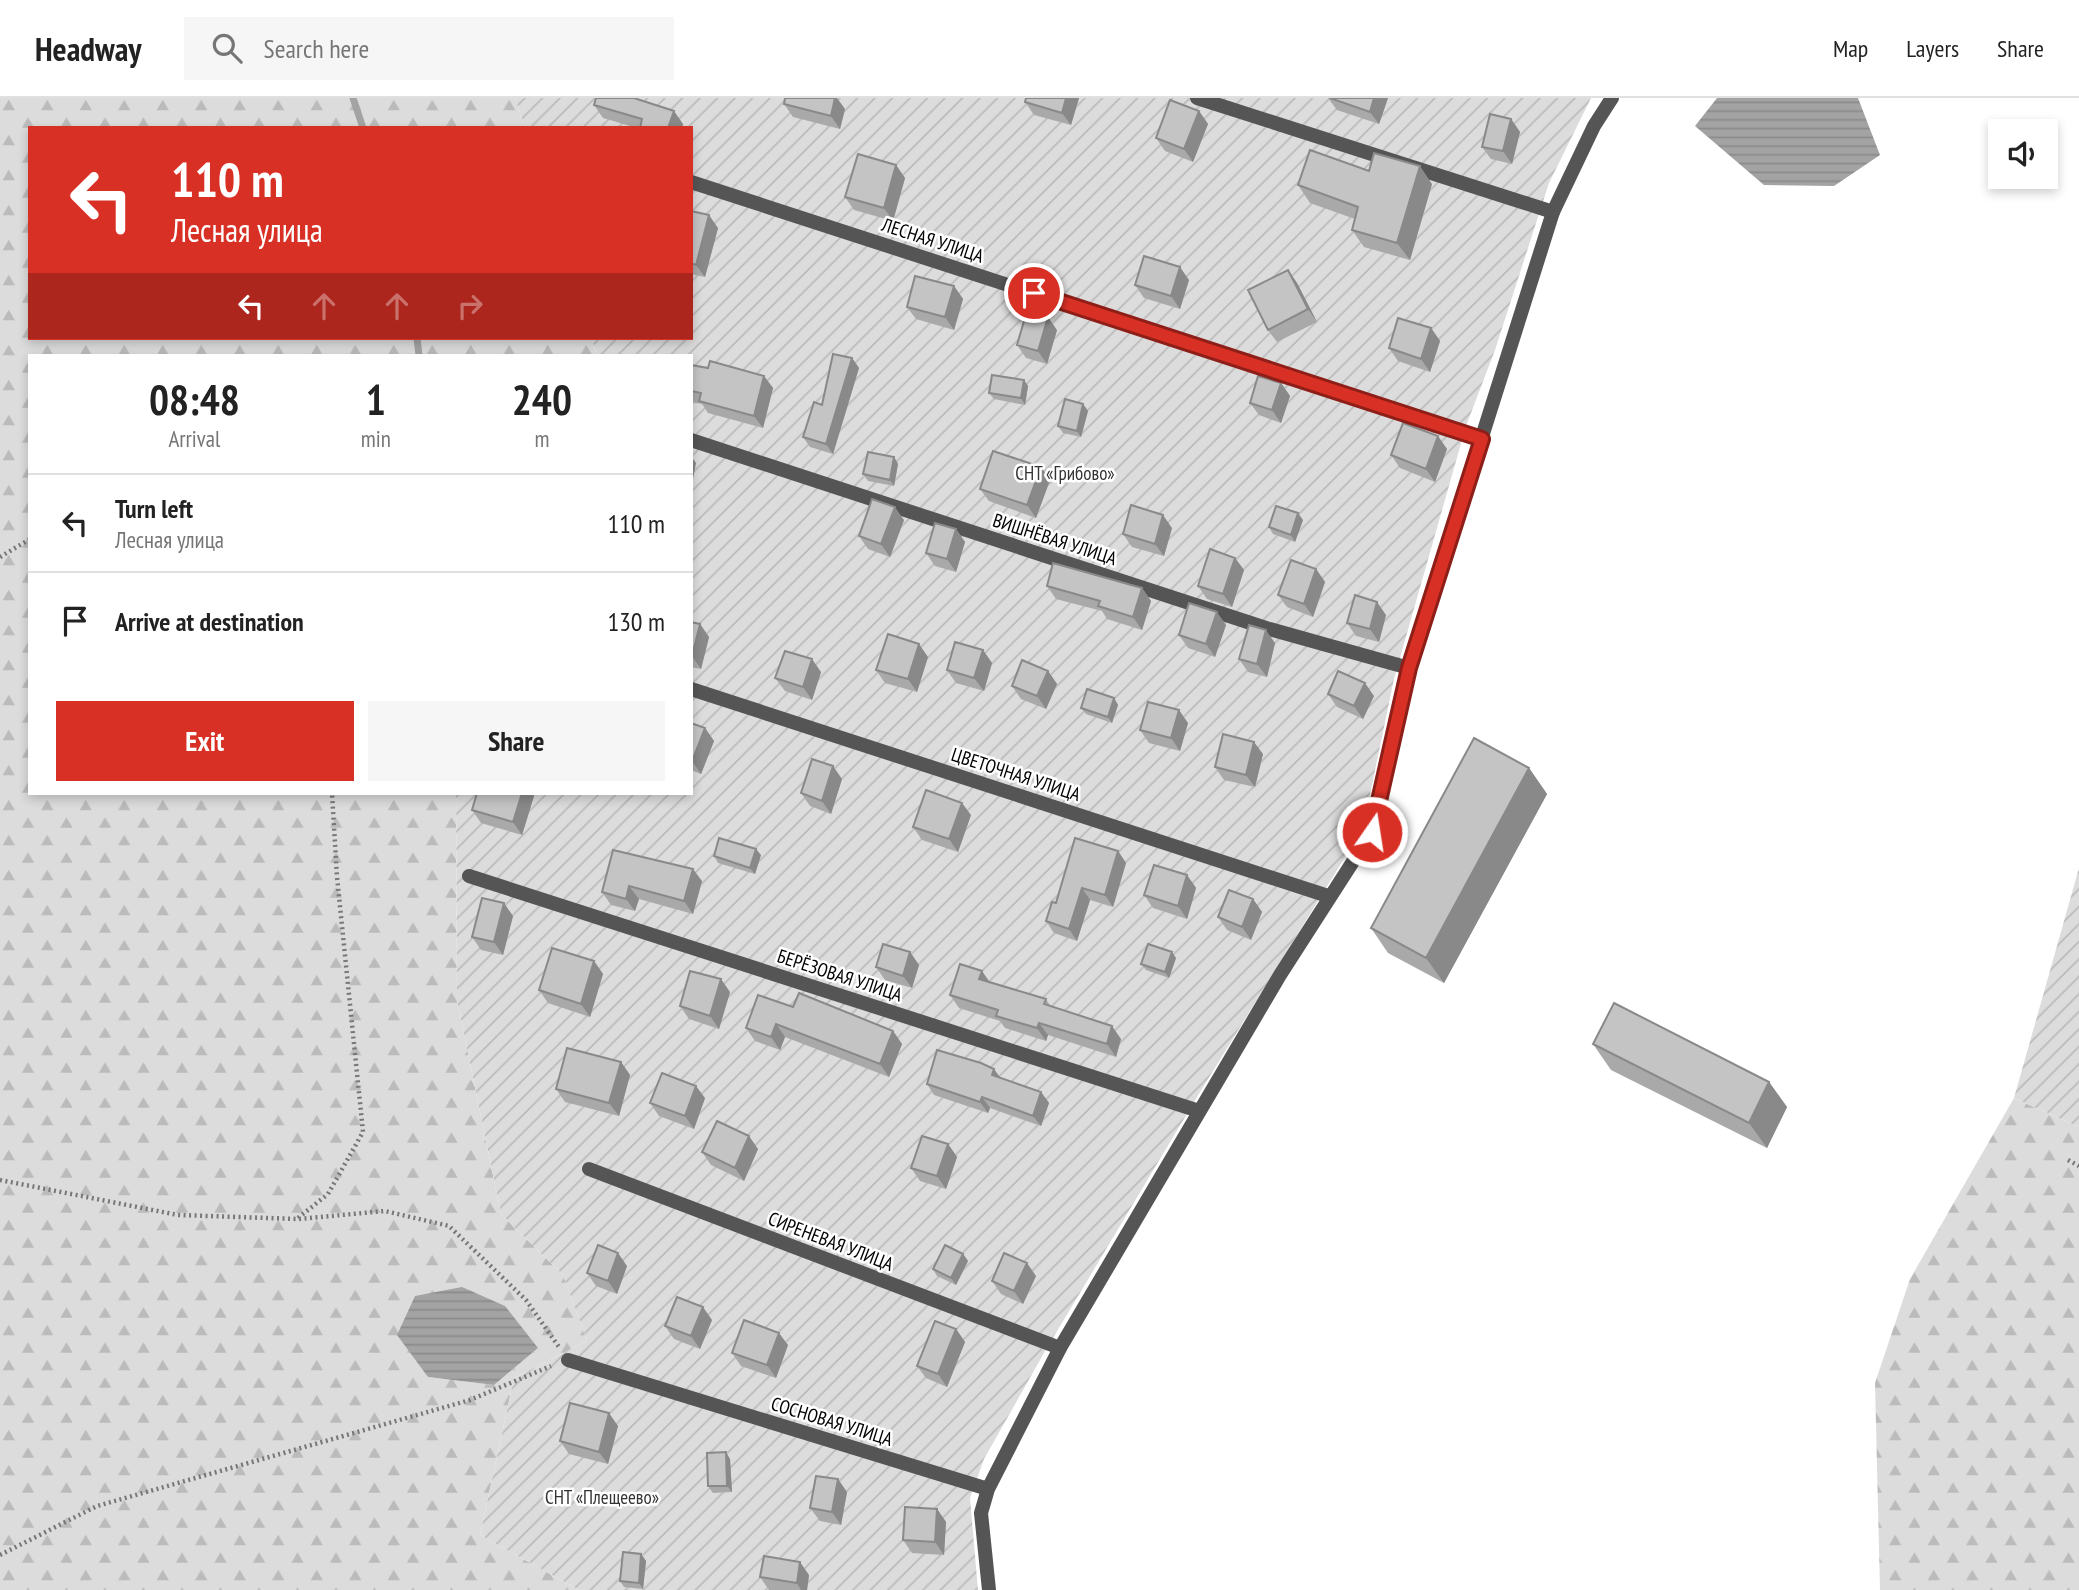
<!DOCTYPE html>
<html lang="en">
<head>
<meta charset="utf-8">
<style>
  body { margin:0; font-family:"PT Sans Narrow",sans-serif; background:#f6f6f6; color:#222; height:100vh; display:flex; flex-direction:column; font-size:26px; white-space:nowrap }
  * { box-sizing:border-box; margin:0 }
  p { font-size:23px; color:#767676 }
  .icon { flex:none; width:38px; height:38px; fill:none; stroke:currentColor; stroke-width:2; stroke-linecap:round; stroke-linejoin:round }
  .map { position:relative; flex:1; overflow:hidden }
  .drawer { position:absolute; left:28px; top:256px; width:665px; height:441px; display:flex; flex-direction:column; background:#fff; border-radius:0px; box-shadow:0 4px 10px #0003 }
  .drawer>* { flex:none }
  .top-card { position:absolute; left:28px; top:28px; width:665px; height:214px; border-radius:0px; box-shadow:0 4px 10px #0003; background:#d93025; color:#fff; overflow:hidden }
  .tools { position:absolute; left:1988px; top:21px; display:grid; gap:14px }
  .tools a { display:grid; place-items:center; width:70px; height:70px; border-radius:0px; background:#fff; box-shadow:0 4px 10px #0003; font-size:35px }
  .pin { position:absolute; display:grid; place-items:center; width:60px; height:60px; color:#fff; margin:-30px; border:4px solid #fff; border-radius:50%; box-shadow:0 2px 7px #0007 }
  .me { position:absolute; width:77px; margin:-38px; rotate:13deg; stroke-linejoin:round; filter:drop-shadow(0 0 5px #0008) }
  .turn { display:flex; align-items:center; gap:24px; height:147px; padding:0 28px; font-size:32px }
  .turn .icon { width:91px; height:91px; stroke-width:2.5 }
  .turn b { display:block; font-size:49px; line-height:60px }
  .lanes { display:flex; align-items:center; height:66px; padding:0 28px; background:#0003; justify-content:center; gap:35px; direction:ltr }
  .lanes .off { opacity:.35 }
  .eta { display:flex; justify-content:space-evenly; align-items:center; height:119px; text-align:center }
  .eta b { font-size:42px; font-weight:600; line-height:49px }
  .primary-button { display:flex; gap:14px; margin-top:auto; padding:14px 28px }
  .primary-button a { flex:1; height:80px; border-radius:0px; background:#d93025; color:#fff; font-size:28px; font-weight:600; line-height:80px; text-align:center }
  .primary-button a+a { background:#f6f6f6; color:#222 }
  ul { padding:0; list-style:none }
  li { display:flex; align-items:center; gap:21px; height:98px; padding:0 28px; border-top:2px solid #e0e0e0 }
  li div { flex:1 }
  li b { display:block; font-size:26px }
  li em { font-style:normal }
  header { display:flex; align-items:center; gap:42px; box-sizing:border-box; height:98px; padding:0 35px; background:#fff; border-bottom:2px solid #e0e0e0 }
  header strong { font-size:33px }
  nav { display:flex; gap:38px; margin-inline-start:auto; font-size:24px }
  .search { width:490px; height:63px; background:#f6f6f6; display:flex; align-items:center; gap:18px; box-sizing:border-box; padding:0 24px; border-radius:0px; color:#767676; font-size:26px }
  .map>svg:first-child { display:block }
  .forest { fill:url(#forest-firs); fill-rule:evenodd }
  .garden { fill:url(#garden-furrows) }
  .water { fill:url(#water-rules) }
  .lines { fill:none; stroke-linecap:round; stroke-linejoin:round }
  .stream { stroke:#a3a3a3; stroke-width:7 }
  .path { stroke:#777; stroke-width:4.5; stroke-dasharray:2 3.5; stroke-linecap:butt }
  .service { stroke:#555; stroke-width:14 }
  .minor { stroke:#555; stroke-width:14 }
  .wall { fill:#a9a9a9 }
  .shaded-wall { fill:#898989 }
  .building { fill:#c4c4c4; stroke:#898989; stroke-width:2 }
  .route-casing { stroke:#8d1f18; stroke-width:18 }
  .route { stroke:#d93025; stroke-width:12 }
  .labels { text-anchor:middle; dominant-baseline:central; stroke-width:5; stroke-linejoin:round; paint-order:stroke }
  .street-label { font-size:19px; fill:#000; stroke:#fff }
  .park-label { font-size:19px; fill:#333; stroke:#fff }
</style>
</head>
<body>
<header>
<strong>Headway</strong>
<div class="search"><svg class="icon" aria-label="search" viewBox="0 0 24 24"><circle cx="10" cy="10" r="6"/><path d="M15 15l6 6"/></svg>Search here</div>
<nav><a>Map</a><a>Layers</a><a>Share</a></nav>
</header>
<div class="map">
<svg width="2079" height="1492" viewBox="0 0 2079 1492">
  <defs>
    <pattern id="forest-firs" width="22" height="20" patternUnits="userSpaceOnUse" patternTransform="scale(1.75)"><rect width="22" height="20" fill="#dcdcdc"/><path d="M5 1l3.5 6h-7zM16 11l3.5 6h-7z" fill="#bbb"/></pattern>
    <pattern id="garden-furrows" width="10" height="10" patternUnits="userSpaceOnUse" patternTransform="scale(1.75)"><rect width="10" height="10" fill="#dcdcdc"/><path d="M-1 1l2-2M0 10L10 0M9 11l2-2" fill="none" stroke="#bbb"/></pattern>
    <pattern id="water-rules" width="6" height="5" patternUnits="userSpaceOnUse" patternTransform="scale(1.75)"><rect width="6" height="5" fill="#a3a3a3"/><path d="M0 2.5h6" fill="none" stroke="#8b8b8b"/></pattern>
  </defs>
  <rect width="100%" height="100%" fill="#fff"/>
  <path class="forest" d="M0,0H515L525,30H30V240H591L597,257H30V695H456L457,902L501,1116L563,1177L587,1243L514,1280L480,1437L579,1492H0ZM538,1250L494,1287L428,1279Z
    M2014,1000L2079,1029V1492H1880L1875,1285L1910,1181Z"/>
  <path class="garden" d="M515,0H1591L1549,85L1495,252L1466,328L1394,581L1363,730L1200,994L1044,1255L984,1361L970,1400L978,1492H579L480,1437L514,1280L587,1243L563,1177L501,1116L457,902L456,695H691V257H597L591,240H691V30H525Z
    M2079,770V1029L2014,1000Z"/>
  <path class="water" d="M1717,0H1858L1880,57L1834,88L1764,87L1695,28Z
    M462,1189L505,1208L538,1250L494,1287L428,1279L397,1237L415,1198Z"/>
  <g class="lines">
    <path class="stream" d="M353,0L363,30
      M417,240L419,257"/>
    <path class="path" d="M0,459L30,441
      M2068,1062L2079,1068
      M0,1082L178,1117L298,1121L385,1113L449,1128L526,1202L559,1249
      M298,1120L328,1096L363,1034L337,779L332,695
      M0,1457L97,1408L470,1302L551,1268"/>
    <path class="service" d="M1197,0L1553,114
      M691,84L1482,341
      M691,342L1266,530L1409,570
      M691,591L1328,798
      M469,778L1199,1013
      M589,1071L1060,1250"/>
    <path class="minor" d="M568,1262L988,1391
      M989,1492L981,1415L988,1391L1060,1250L1280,877L1372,734L1409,570L1553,114L1594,28L1612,0"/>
  </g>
  <path class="wall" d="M596,0H637V1L683,26L682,30H637L603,20L594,7Z
    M1079,0L1071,27L1034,17L1025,4Z
    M1328,0H1388L1379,26L1337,12Z
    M784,6L845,11L840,31L793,19Z
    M1199,13L1208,26L1193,64L1165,53L1156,40Z
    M1511,21L1520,34L1512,66L1491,61L1482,49Z
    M896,67L905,80L893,123L854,112L845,99Z
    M1369,73L1432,86L1410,162L1364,149L1352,132L1355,121L1310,105L1298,87Z
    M691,113L718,130L705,179L691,176Z
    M1288,172L1297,185L1317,224L1277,244L1268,232Z
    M1189,182L1180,211L1144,200L1135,187Z
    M954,188L963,201L954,232L916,221L907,209Z
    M1431,230L1440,243L1430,274L1398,263L1389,250Z
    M1057,232L1047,266L1026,260L1017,247Z
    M852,260L859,270L833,356L810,349L803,339Z
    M691,267L708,270L764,278L773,290L763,330L708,315L702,306L691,304Z
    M1024,282L1028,288L1025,307L994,301L989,295Z
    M1281,285L1290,298L1281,325L1259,317L1250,305Z
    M1083,306L1088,313L1081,339L1063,335L1058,328Z
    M1447,351L1435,384L1400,370L1391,357Z
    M894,359L898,366L894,388L868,383L863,376Z
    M1041,369L1050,382L1036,420L989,403L980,391Z
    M904,422L890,459L868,451L859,438Z
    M1303,422L1295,444L1273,436L1269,429Z
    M1172,430L1164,458L1132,449L1123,436Z
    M956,431L965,444L956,474L935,468L926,455Z
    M1235,460L1244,472L1232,509L1207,501L1198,488Z
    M1316,471L1325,484L1313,519L1287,509L1278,497Z
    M1047,488L1142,490L1151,503L1142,532L1107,521L1102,513L1056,501Z
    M1386,517L1379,544L1356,538L1347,525Z
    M691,524L700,526L709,539L701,571L691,569Z
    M1226,527L1215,559L1188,550L1179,537Z
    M1275,545L1267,579L1248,574L1239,561Z
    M983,552L992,565L984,593L956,585L947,572Z
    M928,559L917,594L885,585L876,572Z
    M1048,573L1057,586L1046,611L1021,601L1012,588Z
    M821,574L812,602L785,593L775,580Z
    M1328,596L1374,598L1363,621L1337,609Z
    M1114,600L1118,607L1112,625L1086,616L1081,610Z
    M691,625L705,630L714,643L701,676L691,672Z
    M1188,625L1180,653L1149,645L1140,632Z
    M1263,656L1255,689L1224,682L1215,669Z
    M1529,670L1547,696L1444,885L1388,855L1371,830Z
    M842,681L831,716L810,708L801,695Z
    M477,695H532L534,698L522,737L481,725L472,712Z
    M971,717L958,754L922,742L913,729Z
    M613,752L702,783L693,816L639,801L635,813L611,807L602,794Z
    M1118,753L1126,765L1113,809L1090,802L1077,843L1054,835L1046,823L1056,805Z
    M761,757L755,776L718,765L714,758Z
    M1187,777L1196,790L1187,821L1153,810L1144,797Z
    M1253,801L1262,814L1251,842L1227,832L1218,819Z
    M513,818L503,857L481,852L472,839Z
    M910,854L919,867L912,890L885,882L876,869Z
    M1176,860L1169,880L1146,872L1141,866Z
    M594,863L603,876L590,919L548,905L539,892Z
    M990,884L1046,901L1051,909L1121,941L1116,959L1048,937L1046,943L1005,930L1000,923L959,910L950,897Z
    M730,894L719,931L689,921L680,908Z
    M793,909L893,933L902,946L889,979L785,939L780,952L755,943L746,930Z
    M1593,946L1769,984L1787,1009L1767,1050L1611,972Z
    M621,964L630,977L619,1018L565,1004L556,991Z
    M1000,980L1041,994L1049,1005L1041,1028L990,1010L988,1015L934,997L927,986Z
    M705,1000L694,1031L659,1018L650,1005Z
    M948,1046L957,1059L946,1091L920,1083L911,1070Z
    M758,1051L744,1083L711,1067L702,1054Z
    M963,1156L968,1163L956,1187L937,1178L933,1171Z
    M627,1168L617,1196L596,1188L587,1175Z
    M1036,1178L1023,1206L1001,1196L992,1183Z
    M712,1222L700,1251L674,1241L665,1228Z
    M956,1231L965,1244L947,1289L926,1280L917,1268Z
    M788,1247L776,1280L741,1268L732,1255Z
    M618,1328L608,1366L569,1356L560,1343Z
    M730,1361L732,1394L713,1395L708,1388Z
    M847,1394L841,1427L820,1423L810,1410Z
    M937,1411L946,1424L944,1457L912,1455L903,1442Z
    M641,1456L646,1463L643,1491L624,1489L620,1483Z
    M809,1477L807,1492H769L760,1479Z"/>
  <path class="shaded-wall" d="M835,0H837L845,11L840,31L831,18Z
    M1066,0H1079L1071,27L1062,15Z
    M1374,0H1388L1379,26L1370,14Z
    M674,13L683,26L682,30H668Z
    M1199,13L1208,26L1193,64L1184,51Z
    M1511,21L1520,34L1512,66L1503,53Z
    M896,67L905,80L893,123L884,110Z
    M1420,68L1432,86L1410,162L1397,145Z
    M709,117L718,130L705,179L696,167Z
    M1180,169L1189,182L1180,211L1171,198Z
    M1288,172L1297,185L1317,224L1308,211Z
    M954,188L963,201L954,232L945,219Z
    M1048,219L1057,232L1047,266L1038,253Z
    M1431,230L1440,243L1430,274L1421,261Z
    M852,260L859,270L833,356L826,346Z
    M764,278L773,290L763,330L754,318Z
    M1024,282L1028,288L1025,307L1021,300Z
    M1281,285L1290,298L1281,325L1272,312Z
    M1083,306L1088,313L1081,339L1077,333Z
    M1438,338L1447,351L1435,384L1426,371Z
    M691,358L696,365L691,392Z
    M894,359L898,366L894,388L890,382Z
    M1041,369L1050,382L1036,420L1027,407Z
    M895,409L904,422L890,459L881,446Z
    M1298,415L1303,422L1295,444L1291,437Z
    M1163,417L1172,430L1164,458L1155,446Z
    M956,431L965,444L956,474L947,461Z
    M1235,460L1244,472L1232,509L1223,496Z
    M1316,471L1325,484L1313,519L1304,506Z
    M1142,490L1151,503L1142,532L1133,519Z
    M1377,504L1386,517L1379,544L1370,531Z
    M1217,514L1226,527L1215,559L1206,546Z
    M700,526L709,539L701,571L692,558Z
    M1266,532L1275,545L1267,579L1257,566Z
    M919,546L928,559L917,594L908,581Z
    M983,552L992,565L984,593L974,580Z
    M812,561L821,574L812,602L803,589Z
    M1048,573L1057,586L1046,611L1037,598Z
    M1365,585L1374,598L1363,621L1354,608Z
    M1114,600L1118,607L1112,625L1108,619Z
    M1179,612L1188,625L1180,653L1171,640Z
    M705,630L714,643L701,676L692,663Z
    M1254,644L1263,656L1255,689L1246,677Z
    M833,668L842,681L831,716L822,703Z
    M1529,670L1547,696L1444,885L1426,860Z
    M522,695H532L534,698L522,737L513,724Z
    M962,705L971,717L958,754L949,741Z
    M756,751L761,757L755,776L750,770Z
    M1118,753L1126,765L1113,809L1105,797Z
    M693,771L702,783L693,816L684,803Z
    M1187,777L1196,790L1187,821L1178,808Z
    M629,788L639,801L635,813L626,801Z
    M1082,790L1090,802L1077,843L1069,831Z
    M1253,801L1262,814L1251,842L1242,829Z
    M504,805L513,818L503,857L494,844Z
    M910,854L919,867L912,890L903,878Z
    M1172,854L1176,860L1169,880L1165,874Z
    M594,863L603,876L590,919L581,906Z
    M982,873L991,886L979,881Z
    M721,881L730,894L719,931L710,918Z
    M1039,925L1048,937L1046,943L1037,930Z
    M776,926L785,939L780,952L771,939Z
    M1112,928L1121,941L1116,959L1107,946Z
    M893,933L902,946L889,979L880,966Z
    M621,964L630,977L619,1018L609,1005Z
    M994,971L1002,982L992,977Z
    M1769,984L1787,1009L1767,1050L1749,1025Z
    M696,988L705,1000L694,1031L685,1018Z
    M1041,994L1049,1005L1041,1028L1033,1018Z
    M982,999L990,1010L988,1015L980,1004Z
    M749,1038L758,1051L744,1083L735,1070Z
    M948,1046L957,1059L946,1091L937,1078Z
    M618,1155L627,1168L617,1196L608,1183Z
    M963,1156L968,1163L956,1187L951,1180Z
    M1027,1165L1036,1178L1023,1206L1014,1193Z
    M703,1209L712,1222L700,1251L691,1238Z
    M956,1231L965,1244L947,1289L938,1276Z
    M779,1235L788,1247L776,1280L767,1267Z
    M609,1315L618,1328L608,1366L599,1354Z
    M726,1354L730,1361L732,1394L727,1388Z
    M838,1381L847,1394L841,1427L832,1414Z
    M937,1411L946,1424L944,1457L935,1444Z
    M641,1456L646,1463L643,1491L639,1485Z
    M800,1464L809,1477L807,1492H801L797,1485Z"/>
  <path class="building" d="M596,0H634L674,13L668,30H640L642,21L594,7Z
    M785,0H835L831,18L784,6Z
    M1026,0H1066L1062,15L1025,4Z
    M1330,0H1374L1370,14Z
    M1170,2L1199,13L1184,51L1156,40Z
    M1490,16L1511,21L1503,53L1482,49Z
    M1310,52L1369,73L1374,55L1420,68L1397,145L1352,132L1358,109L1298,87Z
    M858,56L896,67L884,110L845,99Z
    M691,113L709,117L696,167L691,165Z
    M1144,158L1180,169L1171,198L1135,187Z
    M1288,172L1308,211L1268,232L1248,192Z
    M915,178L954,188L945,219L907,209Z
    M1027,213L1048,219L1038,253L1017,247Z
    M1398,220L1431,230L1421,261L1389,250Z
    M833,256L852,260L826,346L803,339L814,304L822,307Z
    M710,263L764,278L754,318L699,303L701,295L691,293V267L708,270Z
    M992,277L1024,282L1021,300L989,295Z
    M1258,278L1281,285L1272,312L1250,305Z
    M1065,301L1083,306L1077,333L1058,328Z
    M1403,325L1438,338L1426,371L1391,357Z
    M993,353L1041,369L1027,407L980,391Z
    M868,354L894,359L890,382L863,376Z
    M872,401L895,409L881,446L859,438Z
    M1131,407L1163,417L1155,446L1123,436Z
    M1276,408L1298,415L1291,437L1269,429Z
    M935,425L956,431L947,461L926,455Z
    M1210,451L1235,460L1223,496L1198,488Z
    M1291,462L1316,471L1304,506L1278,497Z
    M1053,465L1142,490L1133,519L1098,508L1100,503L1047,488Z
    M1355,497L1377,504L1370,531L1347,525Z
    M1189,505L1217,514L1206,546L1179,537Z
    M691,524L700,526L692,558H691Z
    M1249,527L1266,532L1257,566L1239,561Z
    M888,536L919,546L908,581L876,572Z
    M955,544L983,552L974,580L947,572Z
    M785,553L812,561L803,589L775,580Z
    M1022,562L1048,573L1037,598L1012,588Z
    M1338,573L1365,585L1354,608L1328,596Z
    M1087,591L1114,600L1108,619L1081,610Z
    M1148,604L1179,612L1171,640L1140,632Z
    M691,625L705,630L692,663H691Z
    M1223,636L1254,644L1246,677L1215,669Z
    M1474,640L1529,670L1426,860L1371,830Z
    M812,661L833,668L822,703L801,695Z
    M926,692L962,705L949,741L913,729Z
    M477,695H522L513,724L472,712Z
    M719,740L756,751L750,770L714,758Z
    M1075,740L1118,753L1105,797L1082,790L1069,831L1046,823L1052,804L1056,805Z
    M613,752L693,771L684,803L629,788L626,801L602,794Z
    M1154,767L1187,777L1178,808L1144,797Z
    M1229,792L1253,801L1242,829L1218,819Z
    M482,800L504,805L494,844L472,839Z
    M883,846L910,854L903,878L876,869Z
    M1148,846L1172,854L1165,874L1141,866Z
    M552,850L594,863L581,906L539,892Z
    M960,866L982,873L979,881L1046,901L1044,906L1112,928L1107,946L1039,925L1037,930L996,918L998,912L950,897Z
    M690,873L721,881L710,918L680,908Z
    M799,895L893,933L880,966L776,926L771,939L746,930L758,897L793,909Z
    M1614,905L1769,984L1749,1025L1593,946Z
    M567,950L621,964L609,1005L556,991Z
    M937,952L981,965L994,971L992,977L1041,994L1033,1018L982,999L980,1004L927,986Z
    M662,975L696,988L685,1018L650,1005Z
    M717,1023L749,1038L735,1070L702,1054Z
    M922,1038L948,1046L937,1078L911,1070Z
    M598,1147L618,1155L608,1183L587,1175Z
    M945,1147L963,1156L951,1180L933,1171Z
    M1004,1155L1027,1165L1014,1193L992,1183Z
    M677,1199L703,1209L691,1238L665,1228Z
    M744,1222L779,1235L767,1267L732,1255Z
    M935,1223L956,1231L938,1276L917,1268Z
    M570,1305L609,1315L599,1354L560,1343Z
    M726,1354L727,1388H708L707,1355Z
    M816,1378L838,1381L832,1414L810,1410Z
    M905,1409L937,1411L935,1444L903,1442Z
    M623,1454L641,1456L639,1485L620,1483Z
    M764,1458L800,1464L797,1485L760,1479Z"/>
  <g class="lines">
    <defs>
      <path id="route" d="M1034,195L1482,341L1409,570L1372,734"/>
    </defs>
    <use href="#route" class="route-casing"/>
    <use href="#route" class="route"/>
  </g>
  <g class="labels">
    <g class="street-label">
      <text transform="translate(933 142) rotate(18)">ЛЕСНАЯ УЛИЦА</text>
      <text transform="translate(1055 441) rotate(18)">ВИШНЁВАЯ УЛИЦА</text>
      <text transform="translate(1016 676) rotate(18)">ЦВЕТОЧНАЯ УЛИЦА</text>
      <text transform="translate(840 877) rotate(18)">БЕРЁЗОВАЯ УЛИЦА</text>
      <text transform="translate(831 1143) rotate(21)">СИРЕНЕВАЯ УЛИЦА</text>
      <text transform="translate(832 1323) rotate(17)">СОСНОВАЯ УЛИЦА</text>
    </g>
    <g class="park-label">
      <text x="1065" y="375">СНТ «Грибово»</text>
      <text x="602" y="1399">СНТ «Плещеево»</text>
    </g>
  </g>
</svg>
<div class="tools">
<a><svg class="icon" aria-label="sound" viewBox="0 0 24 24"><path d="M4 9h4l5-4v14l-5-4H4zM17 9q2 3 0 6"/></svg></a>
</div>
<div class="pin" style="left:1034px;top:195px;background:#d93025"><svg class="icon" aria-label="arrive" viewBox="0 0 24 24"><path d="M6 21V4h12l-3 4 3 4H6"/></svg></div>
<svg class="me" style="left:1372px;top:734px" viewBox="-20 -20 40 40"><circle r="17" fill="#d93025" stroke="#fff" stroke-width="3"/><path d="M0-11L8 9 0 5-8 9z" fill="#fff"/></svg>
<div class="top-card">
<div class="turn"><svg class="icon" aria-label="left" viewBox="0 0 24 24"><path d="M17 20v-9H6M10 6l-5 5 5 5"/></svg><div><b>110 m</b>Лесная улица</div></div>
<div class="lanes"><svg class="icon" aria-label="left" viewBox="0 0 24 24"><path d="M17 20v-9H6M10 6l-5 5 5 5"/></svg><svg class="icon off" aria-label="ahead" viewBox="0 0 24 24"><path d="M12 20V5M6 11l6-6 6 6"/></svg><svg class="icon off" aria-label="ahead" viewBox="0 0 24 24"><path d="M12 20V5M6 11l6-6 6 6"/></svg><svg class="icon off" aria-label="right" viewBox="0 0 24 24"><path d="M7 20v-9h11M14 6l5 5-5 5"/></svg></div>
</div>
<section class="drawer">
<div class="eta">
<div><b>08:48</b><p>Arrival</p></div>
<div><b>1</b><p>min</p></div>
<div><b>240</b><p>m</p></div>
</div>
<ul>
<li><svg class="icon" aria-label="left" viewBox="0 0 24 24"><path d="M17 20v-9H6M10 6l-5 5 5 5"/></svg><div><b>Turn left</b><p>Лесная улица</p></div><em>110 m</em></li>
<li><svg class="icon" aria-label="arrive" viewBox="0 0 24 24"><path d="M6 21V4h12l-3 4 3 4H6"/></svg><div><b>Arrive at destination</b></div><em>130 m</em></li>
</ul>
<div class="primary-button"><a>Exit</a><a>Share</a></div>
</section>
</div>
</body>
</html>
